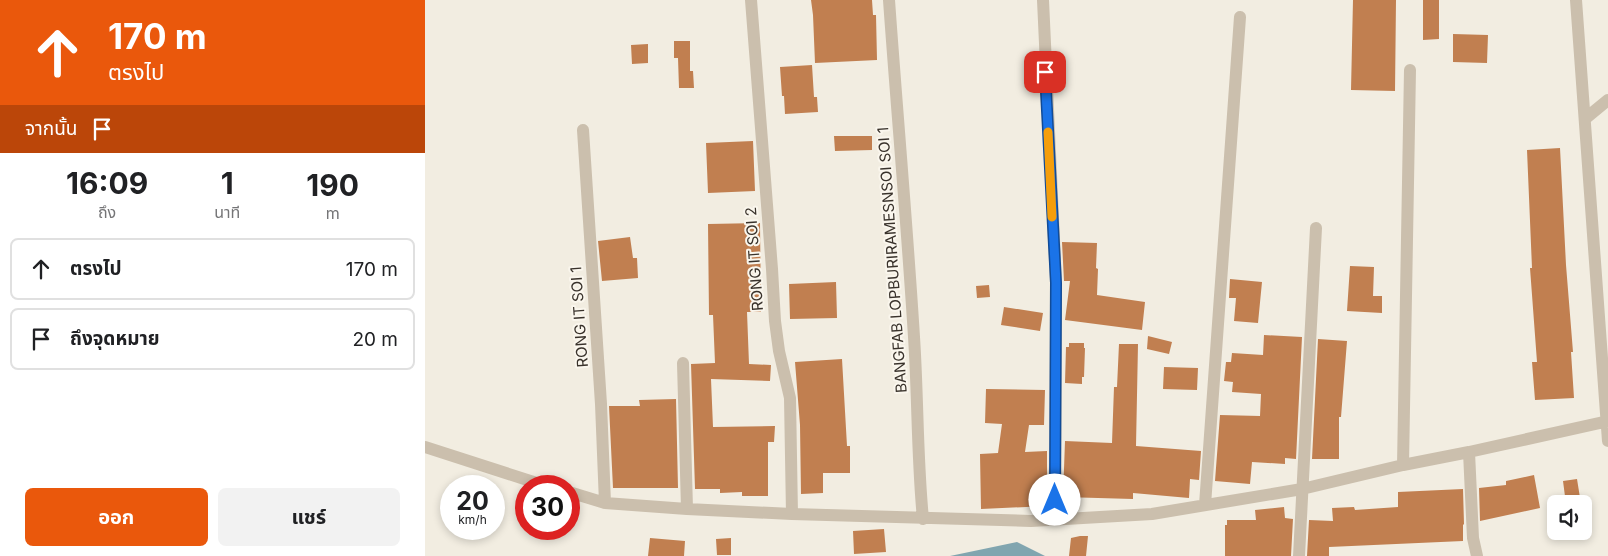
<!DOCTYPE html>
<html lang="th">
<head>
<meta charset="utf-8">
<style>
  body { margin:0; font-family:Inter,"Noto Sans Thai",sans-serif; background:#f2f2f2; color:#202124; height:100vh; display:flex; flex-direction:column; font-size:19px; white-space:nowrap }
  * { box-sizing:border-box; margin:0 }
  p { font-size:16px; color:#757577 }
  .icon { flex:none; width:28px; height:28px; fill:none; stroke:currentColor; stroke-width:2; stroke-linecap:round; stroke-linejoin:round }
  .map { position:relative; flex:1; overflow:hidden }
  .sheet { display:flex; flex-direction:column; background:#fff; width:425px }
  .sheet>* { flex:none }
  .hud { background:#ea580c; color:#fff; overflow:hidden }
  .fabs { position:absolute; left:1122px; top:495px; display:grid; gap:10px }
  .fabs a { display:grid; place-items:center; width:45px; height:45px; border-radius:8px; background:#fff; box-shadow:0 2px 8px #0003; font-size:25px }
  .speed { position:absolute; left:15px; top:475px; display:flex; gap:10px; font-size:25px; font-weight:700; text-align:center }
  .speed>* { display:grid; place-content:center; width:65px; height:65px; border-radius:50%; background:#fff; box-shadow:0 2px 8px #0003; line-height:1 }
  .speed small { font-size:12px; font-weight:400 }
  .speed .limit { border:8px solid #d22; background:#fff; color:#111 }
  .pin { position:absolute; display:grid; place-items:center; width:42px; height:42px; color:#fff; margin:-21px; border-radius:10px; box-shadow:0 2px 8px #0006 }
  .me { position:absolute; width:55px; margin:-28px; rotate:0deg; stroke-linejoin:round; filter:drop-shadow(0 0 4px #0008) }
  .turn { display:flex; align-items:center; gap:18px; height:105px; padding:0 25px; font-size:22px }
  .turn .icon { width:65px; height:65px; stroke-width:2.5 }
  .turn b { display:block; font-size:35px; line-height:42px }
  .then { display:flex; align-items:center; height:48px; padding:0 25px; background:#0003; gap:10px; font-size:19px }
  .eta { display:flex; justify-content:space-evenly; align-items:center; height:85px; text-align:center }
  .eta b { font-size:30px; font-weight:700; line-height:35px }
  .action { display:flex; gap:10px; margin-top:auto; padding:10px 25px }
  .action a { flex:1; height:58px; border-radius:8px; background:#ea580c; color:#fff; font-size:20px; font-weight:700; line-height:58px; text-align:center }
  .action a+a { background:#f2f2f2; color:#202124 }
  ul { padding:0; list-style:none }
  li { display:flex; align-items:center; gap:15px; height:62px; margin:0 10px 8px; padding:0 15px; border:2px solid #e0e0e0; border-radius:8px }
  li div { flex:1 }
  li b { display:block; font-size:19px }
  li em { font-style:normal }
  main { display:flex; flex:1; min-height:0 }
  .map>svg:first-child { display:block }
  .water { fill:#81a5af }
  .building { fill:#c17f50 }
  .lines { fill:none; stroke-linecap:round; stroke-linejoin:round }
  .minor { stroke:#cbbfad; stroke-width:12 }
  .route-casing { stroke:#114b97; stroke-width:12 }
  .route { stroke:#1a73e8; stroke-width:9 }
  .slow { stroke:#f59e0b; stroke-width:9 }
  .labels { text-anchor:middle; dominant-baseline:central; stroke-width:4; stroke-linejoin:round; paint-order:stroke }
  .street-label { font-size:15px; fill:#39322b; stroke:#faf6ed }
</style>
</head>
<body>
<main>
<section class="sheet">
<div class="hud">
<div class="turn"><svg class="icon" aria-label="ahead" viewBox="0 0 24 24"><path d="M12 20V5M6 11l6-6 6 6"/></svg><div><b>170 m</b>ตรงไป</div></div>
<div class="then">จากนั้น<svg class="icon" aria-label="arrive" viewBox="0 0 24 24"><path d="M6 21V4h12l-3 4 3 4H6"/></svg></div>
</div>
<div class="eta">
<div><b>16:09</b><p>ถึง</p></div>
<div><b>1</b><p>นาที</p></div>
<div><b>190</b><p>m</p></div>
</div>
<ul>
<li><svg class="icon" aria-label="ahead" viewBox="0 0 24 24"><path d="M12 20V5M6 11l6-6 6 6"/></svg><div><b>ตรงไป</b></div><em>170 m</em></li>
<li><svg class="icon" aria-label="arrive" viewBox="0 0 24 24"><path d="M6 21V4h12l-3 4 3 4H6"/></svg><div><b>ถึงจุดหมาย</b></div><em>20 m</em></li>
</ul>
<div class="action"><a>ออก</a><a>แชร์</a></div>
</section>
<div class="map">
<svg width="1183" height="556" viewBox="0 0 1183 556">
  <rect width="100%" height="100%" fill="#f2ede1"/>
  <path class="water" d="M592,542L620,556H525Z"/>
  <path class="building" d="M386,0H447L448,15H451L452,60L390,63L388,15Z
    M928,0H971L970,91L926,90Z
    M998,0H1014V39L998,40Z
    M1028,34L1063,35L1062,63L1028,62Z
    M249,41H265V71H268L269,88H254L253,58H249Z
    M223,44V63L207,64L206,45Z
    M387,65L389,97H392L393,112L360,114L359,96H357L355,67Z
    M409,136H447V150L410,151Z
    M328,141L330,191L283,193L281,143Z
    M1135,148L1141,265L1148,352H1146L1149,398L1110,400L1107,362H1112L1105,268H1107L1102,150Z
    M335,223L336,312H322L324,364L346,365L345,381L286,379L288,427L350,426L349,442H343V496H317V492L295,493V489H270L266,364L290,363L288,315H284L283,224Z
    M205,237L208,258H212L213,278L177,281L173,241Z
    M637,242L672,243L671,268L673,269L672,295L720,302L717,330L640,320L645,281H639Z
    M925,266L949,267L948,296H957V313L922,311Z
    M805,279L837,282L833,323L809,321L811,298H804Z
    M411,282L412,318L365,319L364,284Z
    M564,285L565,297L552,298L551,286Z
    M579,307L618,313L615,331L576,325Z
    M839,335L877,337L871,459L860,458V464L827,462L825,484L790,481L795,415L835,416L836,394L807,392L808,382L799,381L801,362H806L807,353L838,355Z
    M723,336L747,342L744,354L722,349Z
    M893,339L922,341L916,417H914V459H887Z
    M644,343H659V348H660L659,377H657V384L640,383L641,347H644Z
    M694,344H713L711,446L776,451L774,480L765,479L764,498L708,493V499L638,497L640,441L687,443L689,387H692Z
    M417,359L422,446H425V473H398V493L376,494L375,425L370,362Z
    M739,367L773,368L772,390L738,389Z
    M561,389L620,390L619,425H604L600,452L622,451V506L556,509L555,454L573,453L577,424L560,423Z
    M251,399L253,488H188L184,406H215L214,400Z
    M1109,475L1115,508L1055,521L1054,488L1081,485V481Z
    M1152,479L1156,504H1141L1138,481Z
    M1038,489L1039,524L1038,525V541L904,547V556H882L884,520L908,521L907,508L929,507L930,510L973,507V492Z
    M859,507L860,518L868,519L866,556H800V525H802V520H831L830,510Z
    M459,529L461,552L429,554L428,531Z
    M655,536H663L661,556H644L646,538Z
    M225,538L260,541L259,556H223Z
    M306,538V555H292L291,539Z"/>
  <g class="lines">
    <path class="minor" d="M326,0L347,269L350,321L354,351L365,398L367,514
      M464,0C472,112 482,224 489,337C493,397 492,458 498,519
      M618,0L631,283L630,520
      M1151,0L1183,441
      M1161,118L1183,100
      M158,130L176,404L180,503
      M258,363L262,509
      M0,447L121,486
      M1044,452L1048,538L1052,556
      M978,465L985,70
      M144,492L180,503L262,509L367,514L606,521L727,514L877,489L978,465L1044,452L1183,421
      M780,505L815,17
      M874,556L891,228"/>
  </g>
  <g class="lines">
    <defs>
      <path id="route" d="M620,72L631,283L630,500"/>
    </defs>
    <use href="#route" class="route-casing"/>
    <use href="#route" class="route"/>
    <path class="slow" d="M623,132L627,217"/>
  </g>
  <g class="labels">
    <g class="street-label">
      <text transform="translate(329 259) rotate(-94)">RONG IT SOI 2</text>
      <text transform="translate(467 260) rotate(-94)">BANGFAB LOPBURIRAMESNSOI SOI 1</text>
      <text transform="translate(154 317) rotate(-94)">RONG IT SOI 1</text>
    </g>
  </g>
</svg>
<div class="fabs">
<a><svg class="icon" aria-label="sound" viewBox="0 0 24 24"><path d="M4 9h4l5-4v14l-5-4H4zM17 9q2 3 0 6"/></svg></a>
</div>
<div class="speed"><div>20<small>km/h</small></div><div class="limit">30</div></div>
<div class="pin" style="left:620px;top:72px;background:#d93025"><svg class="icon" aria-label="arrive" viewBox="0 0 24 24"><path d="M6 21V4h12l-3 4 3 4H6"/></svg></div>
<svg class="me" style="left:630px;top:500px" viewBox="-20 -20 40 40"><circle r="19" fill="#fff"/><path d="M0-13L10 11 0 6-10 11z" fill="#1a73e8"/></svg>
</div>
</main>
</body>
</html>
